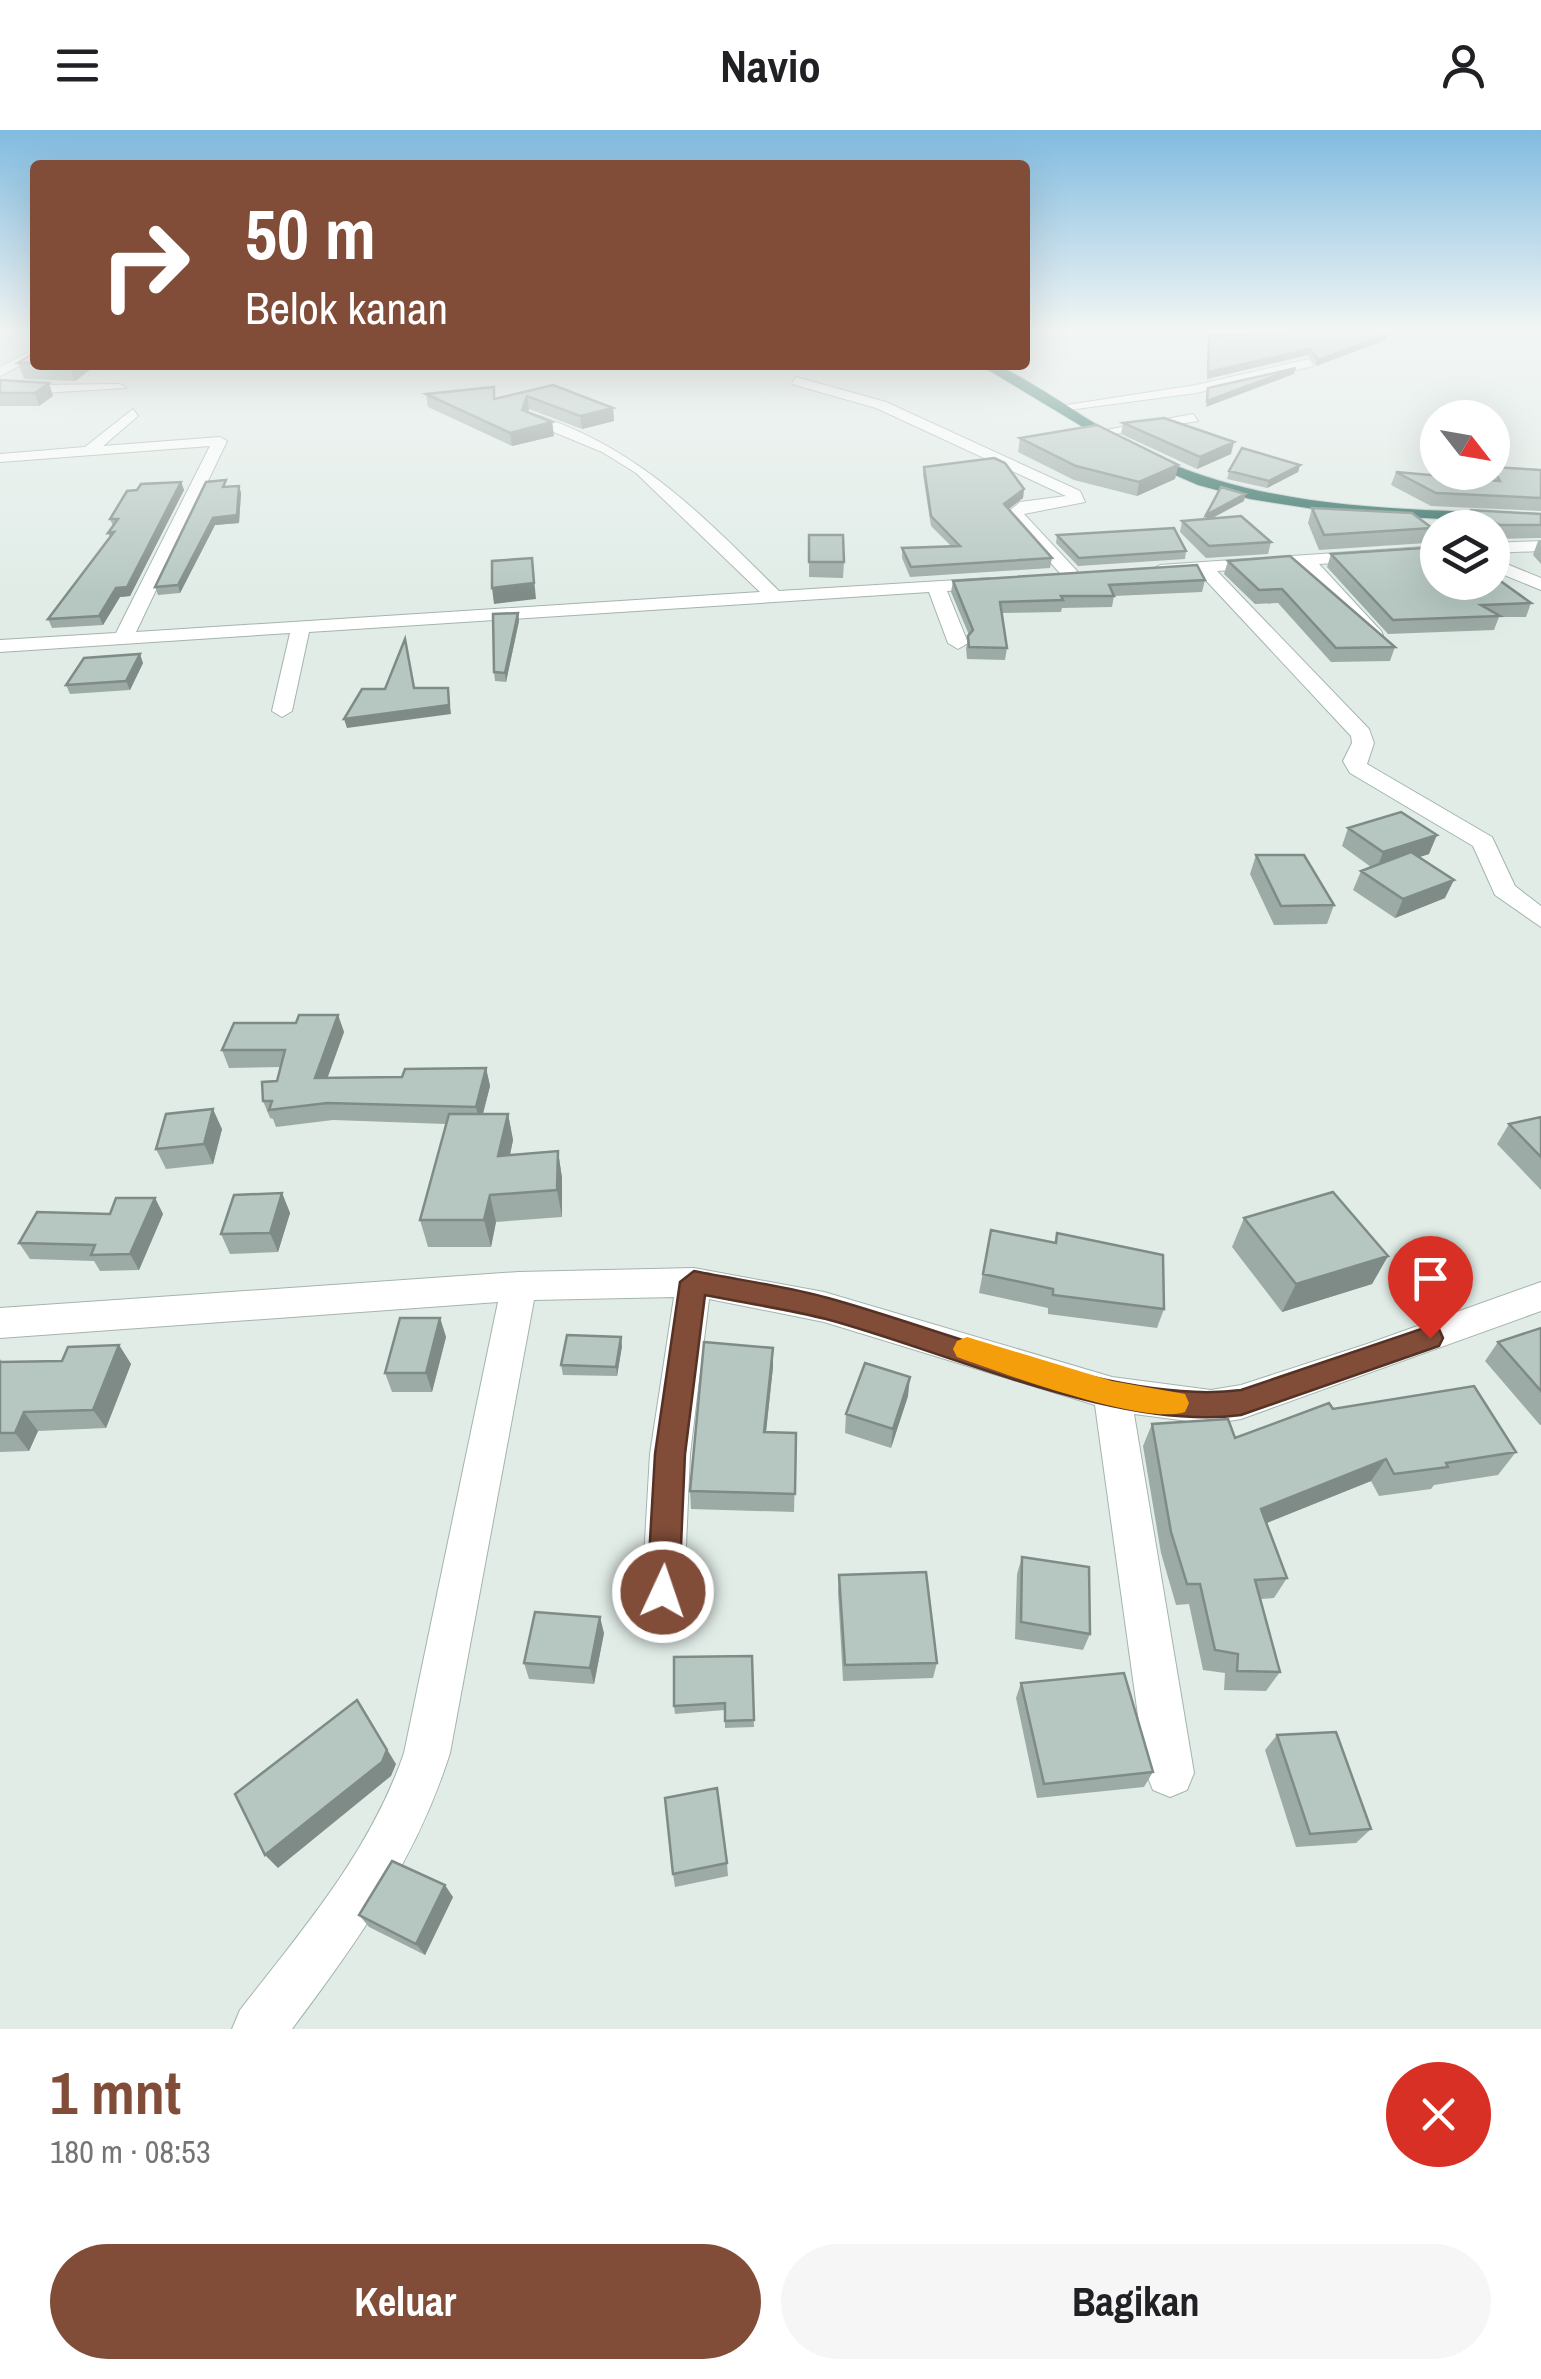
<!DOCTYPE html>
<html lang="id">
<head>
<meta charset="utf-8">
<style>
  body { margin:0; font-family:"Archivo Narrow",sans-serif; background:#f6f6f6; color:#202124; height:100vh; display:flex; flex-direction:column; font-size:38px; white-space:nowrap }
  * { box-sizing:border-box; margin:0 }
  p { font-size:32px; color:#757577 }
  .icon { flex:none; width:55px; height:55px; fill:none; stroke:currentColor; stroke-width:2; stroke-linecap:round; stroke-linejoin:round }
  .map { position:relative; height:1899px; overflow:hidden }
  .side { display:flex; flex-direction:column; background:#fff; flex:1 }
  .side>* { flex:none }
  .hud { position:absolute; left:30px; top:30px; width:1000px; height:210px; border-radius:10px; box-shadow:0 10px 40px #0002; background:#814d39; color:#fff; overflow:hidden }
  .needle { width:65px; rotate:121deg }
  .tools { position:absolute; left:1420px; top:270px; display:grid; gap:20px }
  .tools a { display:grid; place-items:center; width:90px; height:90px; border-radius:50%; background:#fff; box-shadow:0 10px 40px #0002; font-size:50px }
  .pin { position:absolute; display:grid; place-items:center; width:85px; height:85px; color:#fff; margin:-102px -42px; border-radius:50% 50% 50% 0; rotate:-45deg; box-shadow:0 0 10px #0007 }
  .pin .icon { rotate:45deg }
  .me { position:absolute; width:110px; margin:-55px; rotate:3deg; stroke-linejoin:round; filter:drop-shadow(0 0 8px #0008) }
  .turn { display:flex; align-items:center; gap:35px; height:210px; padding:0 50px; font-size:45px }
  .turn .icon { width:130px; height:130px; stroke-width:2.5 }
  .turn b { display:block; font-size:70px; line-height:85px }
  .round { display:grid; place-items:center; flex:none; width:105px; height:105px; border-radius:52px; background:#f6f6f6 }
  .summary { display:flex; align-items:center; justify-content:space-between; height:170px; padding:0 50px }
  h1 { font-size:60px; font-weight:800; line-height:75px; color:#814d39 }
  .button { display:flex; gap:20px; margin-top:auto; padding:20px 50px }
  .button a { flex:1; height:115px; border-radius:60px; background:#814d39; color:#fff; font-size:40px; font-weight:800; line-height:115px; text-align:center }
  .button a+a { background:#f6f6f6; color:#202124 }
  header { display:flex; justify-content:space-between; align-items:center; height:130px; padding:0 50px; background:#fff; font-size:45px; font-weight:800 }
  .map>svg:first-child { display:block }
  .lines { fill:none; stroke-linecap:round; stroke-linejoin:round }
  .street-casing { stroke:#a3b4af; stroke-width:2 }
  .highway-casing { stroke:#c1c9c7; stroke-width:2 }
  .street { fill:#fff; fill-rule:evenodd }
  .highway { fill:#2b6b60; fill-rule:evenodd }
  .wall { fill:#9daba6 }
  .shaded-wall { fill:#7f8b87 }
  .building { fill:#b6c7c1; stroke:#7f8b87; stroke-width:2.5 }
  .route { fill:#814d39; stroke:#543225; stroke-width:2.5 }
  .slow { fill:#f59e0b }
</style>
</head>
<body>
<header><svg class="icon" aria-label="menu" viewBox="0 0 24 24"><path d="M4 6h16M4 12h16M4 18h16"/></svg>Navio<svg class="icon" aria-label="person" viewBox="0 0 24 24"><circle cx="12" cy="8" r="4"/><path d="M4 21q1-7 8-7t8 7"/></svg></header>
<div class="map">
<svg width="1541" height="1899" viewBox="0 0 1541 1899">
  <rect width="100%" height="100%" fill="#e1ece7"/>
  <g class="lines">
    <defs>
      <path id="street" d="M35,219V228L0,246V237Z
        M1309,229L1313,236L1196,263L1061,281L1054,277L1196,255Z
        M796,247L886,272L1080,361L1085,372L1024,384L1077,441V449H1065L1007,383L1020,372L1066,366L876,278L792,254Z
        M0,250L42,255L120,254L126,258L42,263L0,258Z
        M133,279L138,286L103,316L220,307L227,311L136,502L760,462L636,343L602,322L525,290L530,283C636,315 702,385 779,461L990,448L999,453L990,458L947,461L968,513L958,519L948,513L929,462L309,502L292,581L282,587L272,581L290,503L0,522V510L116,503L210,316L0,332V324L85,317Z
        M1193,284L1198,291L1102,306L1095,302Z
        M1541,411V421L1492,423V413Z
        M1438,416V426L1319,434L1381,501L1383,505L1374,511L1367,509L1302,435L1217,441L1369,599L1374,613L1367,634L1492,707L1515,756L1541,776V797L1495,765L1473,716L1350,643L1343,631L1352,613L1351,606L1199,443L1160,445L1151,440L1160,435Z
        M1492,428L1541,448V460L1492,440Z
        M694,1138L824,1162L1112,1247L1211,1260L1241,1255L1367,1214L1541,1152V1181L1241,1289L1211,1294L1134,1284L1194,1643L1187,1660L1170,1667L1153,1660L1146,1643L1095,1275L824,1192L709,1169L690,1324L684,1462L678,1477L663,1483L648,1477L642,1462L650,1324L674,1167L534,1170L450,1623C417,1728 358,1811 292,1899H232L240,1880C303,1799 370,1722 404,1623L498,1172L0,1208V1178L519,1142Z"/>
      <path id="highway" d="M980,235H996L1013,243C1064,271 1111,308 1165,331C1283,382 1415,379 1541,384V394L1346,384L1250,369L1198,355L1131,326Z"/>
    </defs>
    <use href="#street" class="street-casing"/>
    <use href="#highway" class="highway-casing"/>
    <use href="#street" class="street"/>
    <use href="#highway" class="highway"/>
  </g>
  <path class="wall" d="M1388,204L1386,210L1316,236L1308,225L1207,249L1209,206Z
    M35,222V235H148L145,237L95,236L75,251L24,249L18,233Z
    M0,250L53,266L39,276H0Z
    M553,255L613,278L614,291L582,299L529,279L528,282L552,292L554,306L512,316L428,277L426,264L496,269Z
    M1123,293L1231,324L1197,339L1121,304Z
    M1020,308L1178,335L1175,349L1137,366L1074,350L1018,322Z
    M1300,335L1298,342L1267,358L1227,349L1229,341Z
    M924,337L1024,359L1023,368L1009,379L1052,428L1050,438L910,447L902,428V418L951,416L931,396L923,345Z
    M1492,337L1541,340V381L1431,376L1391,355L1396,342L1488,350L1490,342H1492Z
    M181,352L184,360L130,466L120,467L103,495L52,498L48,489L110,408L108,403L113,396L110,389L137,360Z
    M239,356L241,363L239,393L215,395L180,463L158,465L155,457L228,357Z
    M1245,364L1244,371L1211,389L1271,412L1268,424L1206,428L1180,402L1182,391L1205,389Z
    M1312,378L1432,398L1427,413L1319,420L1308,393Z
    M1470,380L1541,384V408L1494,409L1492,408V398H1472L1465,394Z
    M809,405L844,432L843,448L809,447Z
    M1057,405L1186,421L1185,429L1078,436L1056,413Z
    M1538,411H1541V434L1533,425Z
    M1331,424L1531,473L1526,487H1499L1494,500L1388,504L1327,437Z
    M1228,431L1395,517L1390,531L1331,532L1278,473L1255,474L1224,444Z
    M1205,450L1202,462L1114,466L1112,477L1062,478L1061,482L1002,483L1007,518L1005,530L967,529L966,518L969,505L951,462L953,451Z
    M518,483L519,491L506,552L495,551L494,542Z
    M143,533L130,560L70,564L66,555Z
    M1348,698L1429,724L1419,727L1445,768L1395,788L1353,760L1361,741L1371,737L1342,716Z
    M1256,725L1334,775L1327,794L1274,795L1250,744Z
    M338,885L344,902L327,948L402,947L486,938L490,956L483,984H508L513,1010L510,1025L558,1021L562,1048V1087L496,1092L491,1117H428L420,1090L446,994L333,990L276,997L273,989L270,988L263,971L277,951L280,937L229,938L222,920L296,893Z
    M1541,987V1060L1497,1014L1509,994Z
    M222,999L213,1034L166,1039L156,1019Z
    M282,1063L290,1083L278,1122L230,1124L221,1104Z
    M155,1068L163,1084L139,1140L100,1141L94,1131L30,1129L19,1113Z
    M1244,1088L1388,1126L1372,1154L1282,1182L1232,1117Z
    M991,1100L1054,1113L1057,1103L1164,1179L1157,1198L1048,1184V1178L979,1163Z
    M440,1188L446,1207L432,1262H392L385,1243Z
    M1541,1198V1295H1540L1485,1231L1498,1212Z
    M119,1215L131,1234L106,1298L38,1301L29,1321L0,1322V1229L2,1232L62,1231Z
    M622,1216L617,1246L563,1245L561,1235Z
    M773,1237L766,1302L796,1303L794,1382L691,1379L690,1361Z
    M908,1266L891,1318L845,1303L846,1284Z
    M1333,1279L1516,1322L1498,1345L1434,1355L1431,1359L1379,1366L1371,1351L1267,1393L1287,1448L1274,1468L1261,1469L1280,1542L1266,1561L1224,1560L1225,1543L1203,1540L1189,1474L1176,1475L1161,1423L1143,1316L1152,1294L1235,1308Z
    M1022,1427L1090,1504L1083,1520L1015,1509L1017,1444Z
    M839,1445L937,1533L933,1548L843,1551L838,1462Z
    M604,1503L594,1554L529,1549L524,1533Z
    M752,1526L754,1597L725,1598V1580L675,1584L674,1576Z
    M1021,1553L1153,1642L1144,1657L1037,1668L1016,1568Z
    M1277,1605L1371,1699L1356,1713L1296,1717L1265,1620Z
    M727,1733L728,1746L675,1757L673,1744Z
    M453,1767L425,1825L369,1797L359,1785Z"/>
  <path class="shaded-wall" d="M1388,204L1386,210L1316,236L1318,230Z
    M1310,219L1308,225L1207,249L1208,242Z
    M69,235H95V236L75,251Z
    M1296,238L1294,244L1206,277L1207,271Z
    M49,253L53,266L39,276L35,263Z
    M527,266L529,279L524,293L522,280Z
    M613,278L614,291L582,299L580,286Z
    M552,292L554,306L512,316L510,303Z
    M1234,312L1231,324L1197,339L1200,327Z
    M1178,335L1175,349L1137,366L1139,352Z
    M1300,335L1298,342L1267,358L1269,351Z
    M181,352L184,360L130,466L120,467L103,495L99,486Z
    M239,356L241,363L239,393L215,395L180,463L178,455L213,388Z
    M1024,359L1023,368L1003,383L1004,374Z
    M1245,364L1244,371L1204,392L1206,385Z
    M532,428L536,469L494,474L492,458Z
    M518,483L519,491L506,552L505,543Z
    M140,524L143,533L130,560L126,551Z
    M448,558L451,584L347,598L344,589Z
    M1437,705L1429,724L1376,741L1383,722Z
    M1454,750L1445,768L1395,788L1403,769Z
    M338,885L344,902L321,966L315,948Z
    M486,938L490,956L480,995L476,977Z
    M213,979L222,999L213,1034L204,1014Z
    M508,984L513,1010L504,1053L498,1026Z
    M558,1021L562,1048V1087L557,1060Z
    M282,1063L290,1083L278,1122L270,1103Z
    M490,1065L496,1092L491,1117L484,1090Z
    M155,1068L163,1084L139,1140L130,1124Z
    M1388,1126L1372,1154L1282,1182L1296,1154Z
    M440,1188L446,1207L432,1262L426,1243Z
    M621,1207L622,1216L617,1246L616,1237Z
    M119,1215L131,1234L106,1298L93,1280Z
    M773,1218V1237L764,1320V1302Z
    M910,1247L908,1266L891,1318L893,1299Z
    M24,1282L38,1301L29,1321L15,1303Z
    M1386,1329L1371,1351L1249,1400L1261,1379Z
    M600,1487L604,1503L594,1554L590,1538Z
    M357,1570L396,1634L391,1646L278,1738L265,1725Z
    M445,1755L453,1767L425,1825L416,1814Z"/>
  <path class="building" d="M1368,199H1387L1388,204L1318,230L1310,219L1208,242L1209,206Z
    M35,222V233H18Z
    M1296,238L1207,271L1208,258Z
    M0,250L49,253L35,263H0Z
    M553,255L613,278L580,286L527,266L522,280L552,292L510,303L426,264L494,257V269Z
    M1164,288L1234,312L1200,327L1123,293Z
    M1097,295L1178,335L1139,352L1076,336L1020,308Z
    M1242,318L1300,335L1269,351L1229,341Z
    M994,328L1005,333L1024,359L1004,374L1052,428L911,437L902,418L960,416L931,386L924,337Z
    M1492,337L1541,340V368L1436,363L1396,342L1500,351Z
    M226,350L223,357L239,356L237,385L213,388L178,455L155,457L206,352Z
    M181,352L127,457L116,458L99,486L48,489L114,402L108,403L118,389H110L127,361L137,360L141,354Z
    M1221,357L1245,364L1206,385Z
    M1312,378L1412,383L1432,398L1324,405Z
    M1470,380L1541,384V395H1500Z
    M1241,386L1271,412L1209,416L1182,391Z
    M1174,398L1186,421L1079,428L1057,405Z
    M809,405H843L844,432H809Z
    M1438,417V452H1492V445L1531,473L1481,475L1500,486L1393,490L1331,424Z
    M1290,426L1395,517L1336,518L1282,459L1259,460L1228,431Z
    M532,428L534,453L492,458V431Z
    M1197,435L1205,450L1109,455L1114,466H1061L1063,470L1000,472L1007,518L969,517L968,506L973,500L953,451Z
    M518,483L505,543L494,542L493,484Z
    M405,509L414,558H448L449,575L344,589L362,559H385Z
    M140,524L126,551L66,555L84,528Z
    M1401,682L1437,705L1383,722L1348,698Z
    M1411,722L1454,750L1403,769L1361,741Z
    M1256,725H1304L1334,775L1281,776Z
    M299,885H338L315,948L402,947L405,939L486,938L476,977L327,973L269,980L272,971H263L262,952L277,951L285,920H222L234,893H296Z
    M213,979L204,1014L156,1019L166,984Z
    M449,984H508L498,1026L558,1021L557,1060L490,1065L484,1090H420Z
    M1541,987V1027L1509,994Z
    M1333,1062L1388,1126L1296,1154L1244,1088Z
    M282,1063L270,1103L221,1104L234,1065Z
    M116,1068H155L130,1124L91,1125L95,1115L19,1113L37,1082L110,1084Z
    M991,1100L1056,1113L1057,1103L1163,1125L1164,1179L1053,1165V1159L983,1144Z
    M400,1188H440L426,1243H385Z
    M1541,1198V1261L1498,1212Z
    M567,1205L621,1207L616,1237L561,1235Z
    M704,1212L773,1218L764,1302L796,1303L795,1364L690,1361Z
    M119,1215L93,1280L24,1282L15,1303H0V1232L62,1231L68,1217Z
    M865,1233L910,1247L893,1299L846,1284Z
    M1474,1256L1516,1322L1446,1333L1448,1337L1394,1344L1386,1329L1261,1379L1287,1448L1255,1450L1280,1542L1237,1541L1238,1524L1215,1520L1200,1454H1187L1171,1402L1152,1294L1228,1289L1235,1308L1329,1273L1333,1279Z
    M1022,1427L1089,1437L1090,1504L1021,1492Z
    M926,1442L937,1533L845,1535L839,1445Z
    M535,1482L600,1487L590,1538L524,1533Z
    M752,1526L754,1590L725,1591V1573L674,1576V1527Z
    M1124,1543L1153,1642L1044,1654L1021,1553Z
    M357,1570L387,1620L382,1632L265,1725L235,1664Z
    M1336,1602L1371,1699L1310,1704L1277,1605Z
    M717,1658L727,1733L673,1744L665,1668Z
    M392,1731L445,1755L416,1814L359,1785Z"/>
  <linearGradient id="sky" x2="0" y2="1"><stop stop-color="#81bbe0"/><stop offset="0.43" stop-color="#f2f6f4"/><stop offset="1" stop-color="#f2f6f4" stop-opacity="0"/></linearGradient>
  <rect width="1541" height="465" fill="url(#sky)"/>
  <path class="route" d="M694,1141C738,1150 785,1156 828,1168C946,1200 1123,1276 1241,1260L1430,1196L1439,1199L1443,1208L1439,1216L1241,1285C1120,1302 946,1221 826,1189C786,1179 745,1173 705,1165L685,1324L679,1462L674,1473L663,1478L652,1473L647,1462L655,1324L680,1152Z"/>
  <path class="slow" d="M967,1207L1112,1251L1185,1264L1189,1273L1185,1282C1145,1296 1002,1243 957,1227L953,1219L957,1211Z"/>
</svg>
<div class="tools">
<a><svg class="needle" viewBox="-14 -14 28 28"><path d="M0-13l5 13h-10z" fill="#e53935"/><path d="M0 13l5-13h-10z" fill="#757577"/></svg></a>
<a><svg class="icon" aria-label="layers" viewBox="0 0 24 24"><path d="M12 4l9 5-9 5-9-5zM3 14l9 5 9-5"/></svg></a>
</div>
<div class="pin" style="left:1430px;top:1208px;background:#d93025"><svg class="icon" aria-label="arrive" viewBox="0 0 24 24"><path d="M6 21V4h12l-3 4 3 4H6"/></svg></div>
<svg class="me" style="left:663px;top:1462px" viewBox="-20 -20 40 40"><circle r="17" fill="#814d39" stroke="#fff" stroke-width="3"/><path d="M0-11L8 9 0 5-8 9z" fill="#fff"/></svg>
<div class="hud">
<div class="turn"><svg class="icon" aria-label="right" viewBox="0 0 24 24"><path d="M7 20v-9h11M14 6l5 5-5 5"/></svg><div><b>50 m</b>Belok kanan</div></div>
</div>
</div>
<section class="side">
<div class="summary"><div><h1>1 mnt</h1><p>180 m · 08:53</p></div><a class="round" style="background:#d93025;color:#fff"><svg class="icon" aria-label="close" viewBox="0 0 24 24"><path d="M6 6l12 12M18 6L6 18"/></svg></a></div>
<div class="button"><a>Keluar</a><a>Bagikan</a></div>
</section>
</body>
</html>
